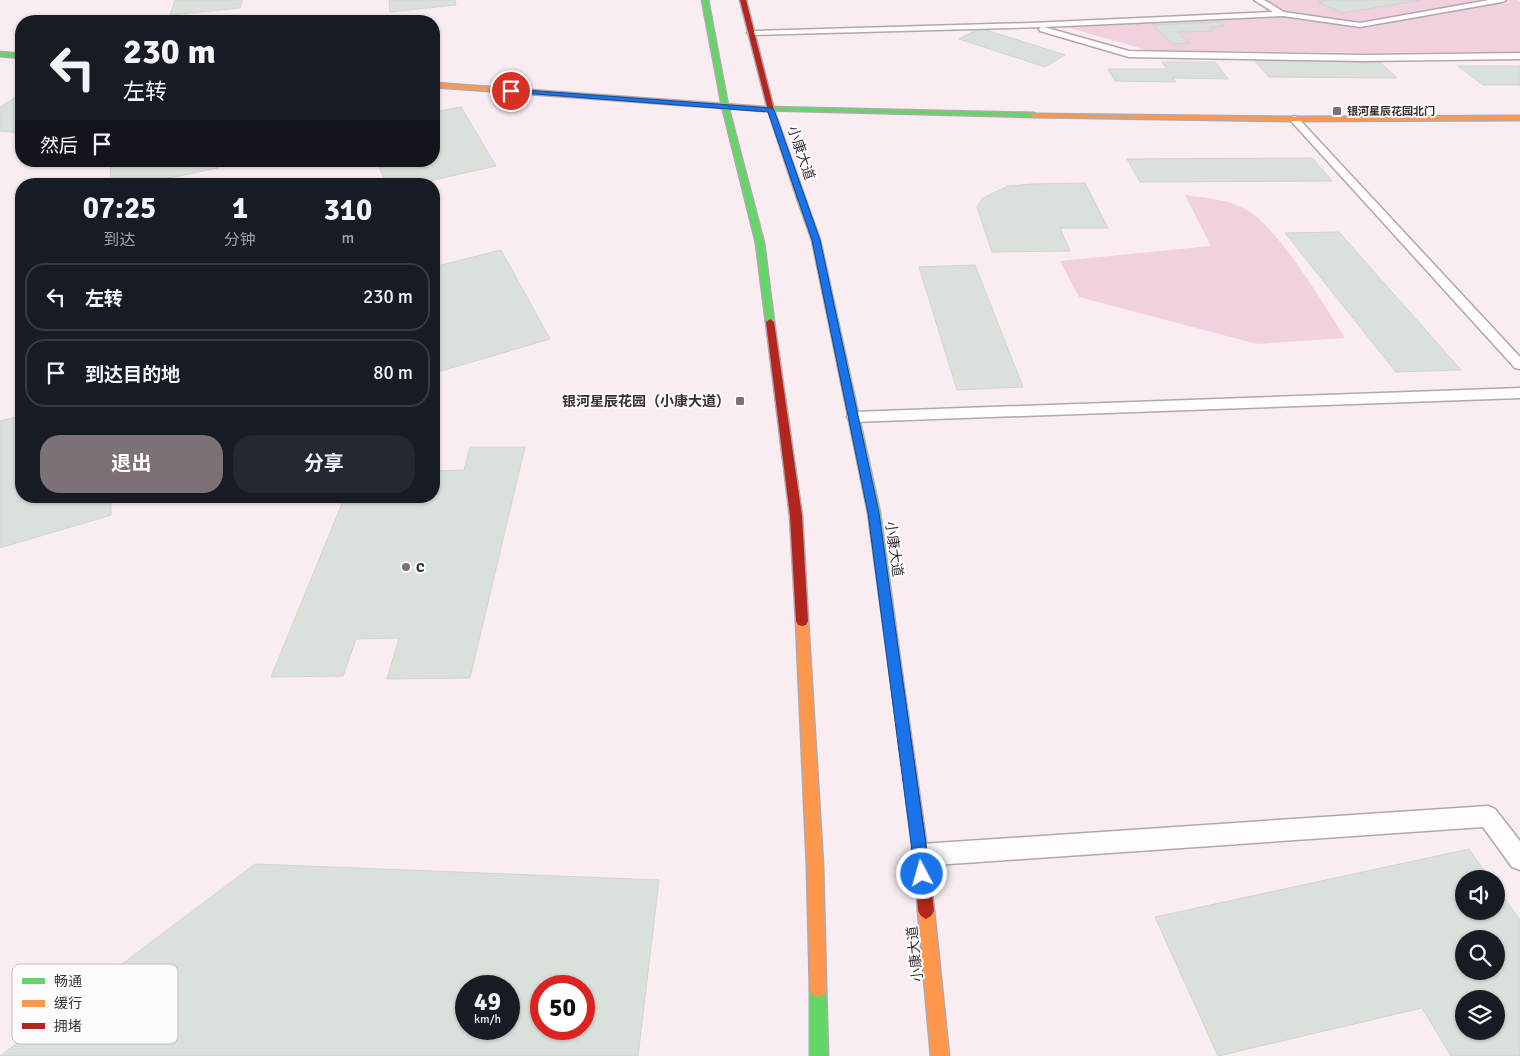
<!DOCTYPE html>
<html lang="zh">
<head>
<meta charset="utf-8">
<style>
  body { margin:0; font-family:Signika,"Noto Sans SC",sans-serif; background:#242831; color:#f1f3f6; height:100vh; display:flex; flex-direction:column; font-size:19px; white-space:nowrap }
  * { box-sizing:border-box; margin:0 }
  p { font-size:16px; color:#9ea1a6 }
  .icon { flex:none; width:28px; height:28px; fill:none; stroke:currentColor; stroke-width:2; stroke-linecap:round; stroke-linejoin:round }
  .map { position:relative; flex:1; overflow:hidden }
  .drawer { position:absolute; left:15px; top:178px; width:425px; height:325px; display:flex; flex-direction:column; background:#171b24; border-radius:20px; box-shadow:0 1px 4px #0004 }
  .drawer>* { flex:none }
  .hud { position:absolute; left:15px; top:15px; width:425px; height:152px; border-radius:20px; box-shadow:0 1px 4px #0004; background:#171b24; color:#f1f3f6; overflow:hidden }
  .fabs { position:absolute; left:1455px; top:870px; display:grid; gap:10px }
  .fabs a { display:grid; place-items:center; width:50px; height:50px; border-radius:50%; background:#171b24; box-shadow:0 1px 4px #0004; font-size:25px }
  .speed { position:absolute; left:455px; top:975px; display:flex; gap:10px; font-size:25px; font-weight:700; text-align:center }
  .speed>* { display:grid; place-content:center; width:65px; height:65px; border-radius:50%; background:#171b24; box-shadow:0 1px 4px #0004; line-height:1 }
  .speed small { font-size:12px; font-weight:400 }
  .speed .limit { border:8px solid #d22; background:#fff; color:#111 }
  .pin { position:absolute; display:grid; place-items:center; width:42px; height:42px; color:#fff; margin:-21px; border:2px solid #fff; border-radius:50%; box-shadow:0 1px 5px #0007 }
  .me { position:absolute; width:55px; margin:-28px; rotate:354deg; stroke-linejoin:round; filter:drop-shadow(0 0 4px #0008) }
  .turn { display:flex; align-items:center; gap:18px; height:105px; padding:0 25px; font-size:22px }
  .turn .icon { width:65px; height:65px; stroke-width:2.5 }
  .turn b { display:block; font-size:35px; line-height:42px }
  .then { display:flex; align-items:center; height:48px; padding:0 25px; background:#0003; gap:10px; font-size:19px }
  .eta { display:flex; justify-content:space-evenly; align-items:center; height:85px; text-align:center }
  .eta b { font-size:30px; font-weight:700; line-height:35px }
  .cta { display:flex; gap:10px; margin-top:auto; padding:10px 25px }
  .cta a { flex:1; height:58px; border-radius:20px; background:#7c7176; color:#fff; font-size:20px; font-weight:700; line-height:58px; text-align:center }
  .cta a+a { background:#242831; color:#f1f3f6 }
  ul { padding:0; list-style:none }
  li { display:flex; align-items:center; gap:15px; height:68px; margin:0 10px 8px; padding:0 15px; border:2px solid #363941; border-radius:20px }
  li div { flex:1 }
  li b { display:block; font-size:19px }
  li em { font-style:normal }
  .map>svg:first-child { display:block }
  .green { fill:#f1d0df }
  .building { fill:#dae1db; stroke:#d3d3d2; fill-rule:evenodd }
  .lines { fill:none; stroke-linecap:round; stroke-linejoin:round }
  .lane-casing { stroke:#b2a7ac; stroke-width:3 }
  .fast-casing { stroke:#b2a7ac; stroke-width:3 }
  .slow-casing { stroke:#b2a7ac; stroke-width:3 }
  .jam-casing { stroke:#b2a7ac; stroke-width:3 }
  .lane { fill:#fefcfd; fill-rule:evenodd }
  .fast { fill:#63d668; fill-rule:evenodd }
  .slow { fill:#ff974d; fill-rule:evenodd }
  .jam { fill:#b3261e; fill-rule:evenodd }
  .route { fill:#1a73e8; stroke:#114b97 }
  .poi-dot { fill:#7c7176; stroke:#fcfcfc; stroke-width:2 }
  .labels { text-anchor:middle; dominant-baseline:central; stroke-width:4; stroke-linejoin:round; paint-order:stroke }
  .far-poi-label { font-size:11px; font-weight:bold; fill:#392e33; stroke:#fcfcfc; text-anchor:start }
  .street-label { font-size:14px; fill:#392e33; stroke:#fcfcfc }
  .poi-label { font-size:14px; font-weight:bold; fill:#392e33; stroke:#fcfcfc; text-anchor:end }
  .key { fill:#fcfcfc; stroke:#c2bec0; stroke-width:1 }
  .key-label { font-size:14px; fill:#392e33 }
</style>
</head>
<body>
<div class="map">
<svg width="1520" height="1056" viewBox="0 0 1520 1056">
  <rect width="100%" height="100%" fill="#f9edf2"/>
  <path class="green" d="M1263,0H1516L1520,2V52L1364,53L1147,50L1056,24L1291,17Z
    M1185,195C1206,198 1226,199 1245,209C1277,225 1324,305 1345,338L1257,344L1079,297L1060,261L1211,246Z"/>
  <path class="building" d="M175,0H242L240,8L170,15Z
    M389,0H455L456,5L390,12Z
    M1327,0H1420L1343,13L1318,2Z
    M1219,22L1225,26L1209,27L1213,31L1177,32L1189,43L1173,44L1153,25Z
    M980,28L1065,55L1045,67L959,39Z
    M1254,60L1379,61L1397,78L1269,77Z
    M1162,62H1215L1228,79L1173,78L1176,82L1115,81L1108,69H1167Z
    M1458,66H1520V85H1483Z
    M21,94V133L0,131V107Z
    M461,107L496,166L416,184H386L377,161H434V112Z
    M1312,158L1332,181L1140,182L1127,159Z
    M111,161H217L218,168L139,184H110Z
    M1085,183L1108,228H1060L1070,251L992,252L977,207L983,198L1008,186L1033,184Z
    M1339,232L1461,370L1396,372L1285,233Z
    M501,250L550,339L434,373V267Z
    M975,265L1023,387L957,390L919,267Z
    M21,416V496H111V515L0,548V421Z
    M470,447H525L470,678L387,679L399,638L356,639L343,676L271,677L345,496H434V471L464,470Z
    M1469,849L1490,879H1464V911H1496V887L1520,920V1056H1451L1422,1008L1218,1056L1155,917ZM1464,939H1496V971H1464ZM1464,999H1496V1031H1464Z
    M255,864L659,880L638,1056H0ZM466,986H509V1029H466ZM541,986H584V1029H541Z"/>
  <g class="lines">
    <defs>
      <path id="lane" d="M1254,0H1264L1284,12L1360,23L1489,0H1506L1502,2L1360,27L1283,16L1044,27L1129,51L1364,55L1520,53V59L1364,61L1129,57L1040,31L1039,29L1041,27L751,35L747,33L751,31L1031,23L1273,12Z
        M1294,116L1297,117L1520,357V369L1515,368L1291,121L1289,119Z
        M1520,388V398L854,422L849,420L847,417L849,414L854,412Z
        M1488,806L1495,809L1520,841V870L1512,867L1483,827L921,866L913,863L910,855L913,847L921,844Z"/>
      <path id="fast" d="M702,0H708L728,106L764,243L774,322L770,325L766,322L756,243L722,106Z
        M0,52L21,54V58L0,56Z
        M764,107L1034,113L1037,115L1034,117L762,110L761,109Z
        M799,199L806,201L820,240L880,513L902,674L901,678L896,680L891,678L890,674L868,513L812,240L798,201Z
        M818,981L824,983L826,989L828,1056H810V989L812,983Z"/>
      <path id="slow" d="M434,83L764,107L767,109L764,111L434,87Z
        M1032,114L1294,117L1520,116V120L1294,121L1034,117L1032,116Z
        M802,616L806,617L808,621L823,866L826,989L824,995L818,997L812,995L810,989L807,866L796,621L798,617Z
        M926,903L931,906L934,911L949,1056H931L918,911L921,906Z"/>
      <path id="jam" d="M740,0H746L774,110L806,201L805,203L798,201L768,110Z
        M770,319L774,322L802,516L808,621L806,625L802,626L798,625L796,621L790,516L766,322Z
        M896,668L901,670L902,674L928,855L934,911L931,916L926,919L921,916L918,911L914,855L890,674L891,670Z"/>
    </defs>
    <use href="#lane" class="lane-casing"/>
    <use href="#fast" class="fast-casing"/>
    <use href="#slow" class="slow-casing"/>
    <use href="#jam" class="jam-casing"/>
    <use href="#lane" class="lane"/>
    <use href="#fast" class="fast"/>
    <use href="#slow" class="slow"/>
    <use href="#jam" class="jam"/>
  </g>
  <path class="route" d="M511,89L771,108L774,110L820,240L879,513L930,874L928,879L922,881L917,879L915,874L868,513L812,240L768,112L509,92L508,91Z"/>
  <g class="poi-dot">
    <rect x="1332" y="106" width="10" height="10" rx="2.5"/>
    <rect x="735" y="396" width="10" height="10" rx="2.5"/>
    <circle cx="406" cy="567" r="5"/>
  </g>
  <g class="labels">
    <g class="far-poi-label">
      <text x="1347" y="111">银河星辰花园北门</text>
    </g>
    <g class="street-label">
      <text transform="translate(801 153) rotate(71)">小康大道</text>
      <text transform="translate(894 549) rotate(82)">小康大道</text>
      <text transform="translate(915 954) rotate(-96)">小康大道</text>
    </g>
    <g class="poi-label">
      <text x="730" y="401">银河星辰花园（小康大道）</text>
      <text x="416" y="567" text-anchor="start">C</text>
    </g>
  </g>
  <rect x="12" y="964" width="166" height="80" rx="8" class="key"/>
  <rect x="22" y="978" width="23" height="6" fill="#63d668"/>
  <rect x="22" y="1000" width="23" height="7" fill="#ff974d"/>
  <rect x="22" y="1023" width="23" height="6" fill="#b3261e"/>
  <g class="key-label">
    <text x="54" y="986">畅通</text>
    <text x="54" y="1008">缓行</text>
    <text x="54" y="1031">拥堵</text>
  </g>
</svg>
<div class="fabs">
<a><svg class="icon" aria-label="sound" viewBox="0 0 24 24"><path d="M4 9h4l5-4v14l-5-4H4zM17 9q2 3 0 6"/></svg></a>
<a><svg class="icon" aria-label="search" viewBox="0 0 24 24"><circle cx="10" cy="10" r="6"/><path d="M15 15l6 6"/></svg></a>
<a><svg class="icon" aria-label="layers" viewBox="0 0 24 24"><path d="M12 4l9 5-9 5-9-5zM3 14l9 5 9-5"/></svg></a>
</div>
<div class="speed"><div>49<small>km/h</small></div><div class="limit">50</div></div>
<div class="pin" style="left:511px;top:91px;background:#d93025"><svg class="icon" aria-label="arrive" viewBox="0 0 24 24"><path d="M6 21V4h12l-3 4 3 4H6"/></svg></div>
<svg class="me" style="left:922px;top:874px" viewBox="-20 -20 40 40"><circle r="17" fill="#1a73e8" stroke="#fff" stroke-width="3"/><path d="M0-11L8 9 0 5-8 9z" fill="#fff"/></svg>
<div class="hud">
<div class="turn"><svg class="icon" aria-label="left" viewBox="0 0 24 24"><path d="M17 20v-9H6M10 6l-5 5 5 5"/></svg><div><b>230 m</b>左转</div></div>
<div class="then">然后<svg class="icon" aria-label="arrive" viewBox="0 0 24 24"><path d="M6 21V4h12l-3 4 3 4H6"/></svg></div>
</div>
<section class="drawer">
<div class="eta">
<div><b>07:25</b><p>到达</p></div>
<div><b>1</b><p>分钟</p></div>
<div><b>310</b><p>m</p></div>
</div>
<ul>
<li><svg class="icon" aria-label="left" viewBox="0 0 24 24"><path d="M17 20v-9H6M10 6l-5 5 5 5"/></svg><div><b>左转</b></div><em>230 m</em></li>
<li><svg class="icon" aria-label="arrive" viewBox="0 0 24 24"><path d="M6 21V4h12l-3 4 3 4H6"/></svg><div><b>到达目的地</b></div><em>80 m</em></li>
</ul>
<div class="cta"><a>退出</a><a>分享</a></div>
</section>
</div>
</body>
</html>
